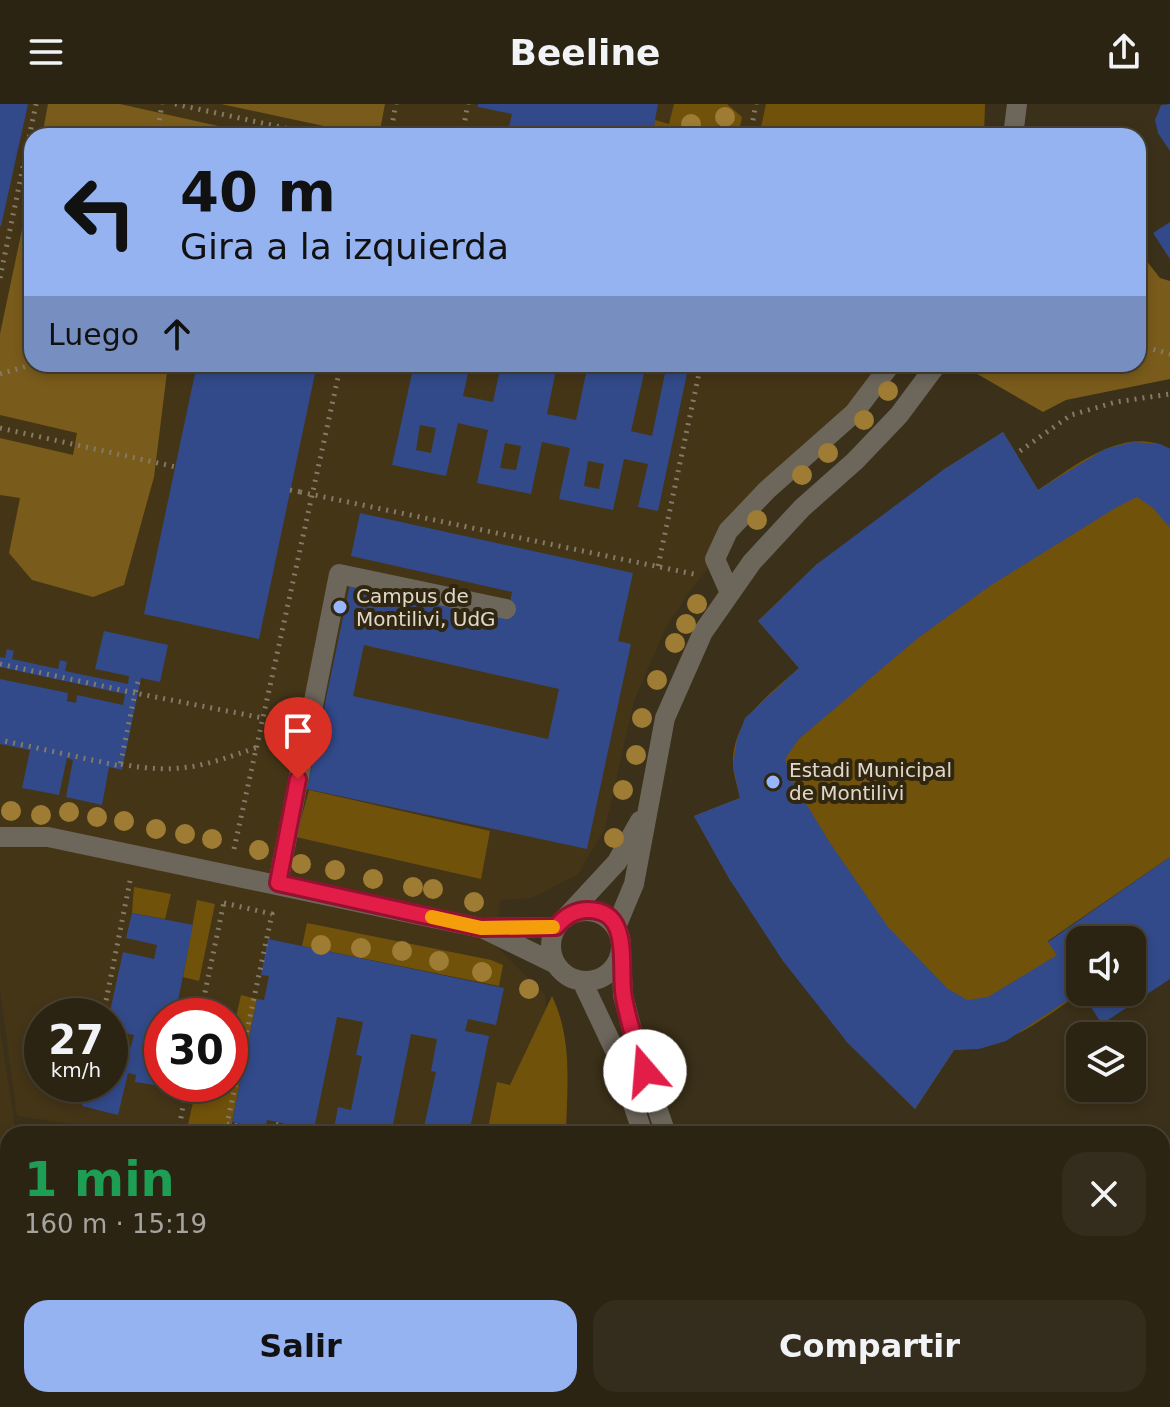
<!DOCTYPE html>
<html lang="es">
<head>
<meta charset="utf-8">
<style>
  body { margin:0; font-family:"DejaVu Sans",sans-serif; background:#342c1c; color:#f1f3f6; height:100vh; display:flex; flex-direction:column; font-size:30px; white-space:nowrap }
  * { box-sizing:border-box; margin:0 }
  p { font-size:26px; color:#a6a4a0 }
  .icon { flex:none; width:44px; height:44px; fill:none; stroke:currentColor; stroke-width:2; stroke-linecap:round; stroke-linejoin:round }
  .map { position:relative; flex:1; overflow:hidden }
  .sheet { position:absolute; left:0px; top:1022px; width:1170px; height:282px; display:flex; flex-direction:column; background:#2c2413; border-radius:24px 24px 0 0; box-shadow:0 4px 12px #0003,0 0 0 2px #484133 }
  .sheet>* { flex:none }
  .top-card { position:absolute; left:24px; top:24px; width:1122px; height:244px; border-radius:24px; box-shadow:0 4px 12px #0003,0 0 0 2px #484133; background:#95b2f1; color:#111; overflow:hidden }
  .controls { position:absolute; left:1066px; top:822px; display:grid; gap:16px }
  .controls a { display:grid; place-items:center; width:80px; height:80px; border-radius:16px; background:#2c2413; box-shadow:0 4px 12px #0003,0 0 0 2px #484133; font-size:40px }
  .speed { position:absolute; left:24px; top:894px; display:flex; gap:16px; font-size:40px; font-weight:700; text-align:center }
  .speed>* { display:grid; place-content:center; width:104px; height:104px; border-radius:50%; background:#2c2413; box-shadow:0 4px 12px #0003,0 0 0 2px #484133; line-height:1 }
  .speed small { font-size:20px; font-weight:400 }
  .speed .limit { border:12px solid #d22; background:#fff; color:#111 }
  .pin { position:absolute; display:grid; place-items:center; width:68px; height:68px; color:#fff; margin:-82px -34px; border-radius:50% 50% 50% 0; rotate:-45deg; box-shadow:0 0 8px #0007 }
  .pin .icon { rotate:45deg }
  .me { position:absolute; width:88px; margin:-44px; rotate:342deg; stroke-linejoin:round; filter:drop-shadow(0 0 6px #0008) }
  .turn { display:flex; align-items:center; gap:28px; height:168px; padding:0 24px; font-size:36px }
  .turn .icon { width:104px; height:104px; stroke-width:2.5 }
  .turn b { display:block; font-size:56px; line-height:68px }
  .then { display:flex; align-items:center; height:76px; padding:0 24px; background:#0003; gap:16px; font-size:30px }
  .round { display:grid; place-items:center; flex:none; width:84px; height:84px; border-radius:24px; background:#342c1c }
  .overview { display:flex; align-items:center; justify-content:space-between; height:136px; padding:0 24px }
  h1 { font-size:48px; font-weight:700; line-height:60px; color:#1e9e55 }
  .cta { display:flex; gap:16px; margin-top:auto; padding:16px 24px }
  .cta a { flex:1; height:92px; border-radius:24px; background:#95b2f1; color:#111; font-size:32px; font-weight:700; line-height:92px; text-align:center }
  .cta a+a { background:#342c1c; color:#f1f3f6 }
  header { display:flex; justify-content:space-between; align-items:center; height:104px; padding:0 24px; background:#2c2413; font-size:36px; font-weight:700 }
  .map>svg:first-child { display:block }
  .built { fill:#443517; fill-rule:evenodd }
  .green { fill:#71520b }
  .forest { fill:#795b1b }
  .building { fill:#324a8a; fill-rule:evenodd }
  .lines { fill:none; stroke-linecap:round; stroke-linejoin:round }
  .path { stroke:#837a67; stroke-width:5; stroke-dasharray:2 6; stroke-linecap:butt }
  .minor { stroke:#6c665b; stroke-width:20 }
  .tree { fill:#9f7c34 }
  .route-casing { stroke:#92132f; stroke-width:20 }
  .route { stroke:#e11d48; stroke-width:14 }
  .slow { stroke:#f59e0b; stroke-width:14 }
  .poi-dot { fill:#97b6fd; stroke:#31260f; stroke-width:3 }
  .labels { text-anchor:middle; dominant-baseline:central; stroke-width:8; stroke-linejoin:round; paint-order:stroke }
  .poi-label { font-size:20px; fill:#e0d9cb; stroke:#31260f; text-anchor:start }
</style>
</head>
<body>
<header><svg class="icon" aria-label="menu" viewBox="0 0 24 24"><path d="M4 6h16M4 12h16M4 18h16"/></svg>Beeline<svg class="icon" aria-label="share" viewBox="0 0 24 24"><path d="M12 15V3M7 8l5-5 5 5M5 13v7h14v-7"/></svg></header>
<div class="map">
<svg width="1170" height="1303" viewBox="0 0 1170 1303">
  <rect width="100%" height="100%" fill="#3b3019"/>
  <path class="built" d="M0,0H977L978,32H32V260H897L759,401L694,482L666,523L634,597L605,725L578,770L532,794L500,796L496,842L545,891L561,1030H137L17,1012L0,886ZM42,912H110V980H42ZM162,912H230V980H162Z
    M0,925L16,1030H8V1260L0,1263Z"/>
  <path class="green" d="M674,0H727L742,13L738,32H652L655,16L669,20Z
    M766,0H985L984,32H759Z
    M1003,328L1038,386C1075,362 1125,320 1170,345V753L1048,837L1081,888C1039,918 1008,944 954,946L915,1005L847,938L730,776L694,712L740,694C738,684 734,673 733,662C731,616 768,592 799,564L758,517L817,460L975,410L943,366Z
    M309,686L490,727L481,775L296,733Z
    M134,783L171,790L165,815L132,809Z
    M197,796L215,800L199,877L183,873Z
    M307,819L491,856L503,861L499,882L302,842Z
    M241,891L257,895L232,1018V1030H186L197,980H230V912L236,913Z
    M552,892C573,936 567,983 566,1030H487L497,978L510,981Z
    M1170,1282V1303H956L962,1296H1162V1283Z
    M141,1296H536L522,1303H126Z
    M662,1296H796L792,1303H668Z
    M842,1296H896L899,1303H843Z"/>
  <path class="forest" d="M48,0H120L263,32H42Z
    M221,0H385L379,32H370Z
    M32,78V260H168L154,373L124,481L93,493L32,476L9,449L20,394L0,391V334L73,351L77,329L0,311V230Z
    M1138,146L1160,174L1170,177V275L1066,296L1043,308L972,267L976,260H1138Z
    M1170,1151V1282L1162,1283V1154Z
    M896,1296H962L956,1303H899Z"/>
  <path class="building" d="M0,0H28L1,122H0Z
    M478,0H658L652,32H533L508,27L512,10L478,3Z
    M1170,0V47L1158,29L1155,16L1161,1Z
    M1170,118V155L1153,129Z
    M197,260H317L259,535L144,510Z
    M414,260H470L463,292L493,298L501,260H557L547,310L576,316L588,260H689L658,407L638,403L648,360L624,355L613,406L559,395L570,344L542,338L531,390L477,379L488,326L458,319L446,372L392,361ZM645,265L665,269L652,332L631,327ZM420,321L436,324L431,349L416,346ZM505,339L521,342L516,366L500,364ZM588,357L604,360L599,385L584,382Z
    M1003,328L1038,386L1105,345L1133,338L1160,340L1170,345V424L1153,404L1137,393L1117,403L990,482L918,534L799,635L785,655L791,675L830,739L888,823L948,885L967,896L988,893L1057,851L1048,838L1170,753V875L1102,920L1081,888H1132V836H1080V888L1006,937L979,945L954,946L915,1005L847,938L783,857L730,776L694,712L740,694L733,662L737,635L745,614L799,564L758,517L817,460L943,366Z
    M360,409L633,469L618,537L631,540L587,745L307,685L350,480L507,514L512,488L351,452ZM364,541L559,585L548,635L353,592Z
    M104,527L168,541L160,578L141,574L122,666L109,663L102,701L66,693L73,656L67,654L59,691L22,684L30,646L0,640V575L68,589L67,597L76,599L77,591L123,601L125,590L0,563V553L5,554L7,545L14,547L12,555L58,565L60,556L67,558L65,567L128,580L129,572L95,565Z
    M132,809L193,821L175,912H162L161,982L135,978L136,971L128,969L118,1011L82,1002L86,980H110V938L131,943L134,931L110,926L109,912L123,848L154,855L157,841L126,834Z
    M268,835L504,884L496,921L468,915L465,927L489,932L469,1030H410L412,1020L424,1023L436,968L431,967L437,935L411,930L391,1030L333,1029L338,1003L351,1006L362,952L356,951L363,918L337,913L314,1025L267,1016L265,1025L232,1018L257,895L264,896L269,872L261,871Z"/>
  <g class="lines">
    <path class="path" d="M175,0L322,32
      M157,32L162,0
      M390,32L396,0
      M462,32L468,0
      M750,32L756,0
      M0,174L36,0
      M1138,241L1170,250
      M0,270L34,260
      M0,324L176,363
      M1020,347L1071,311L1116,298L1170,290
      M290,386L301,388
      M300,388L698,471
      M658,462L701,260
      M0,560L135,589L120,662L0,636
      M138,578L135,589L263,614
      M121,660C178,671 204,662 258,643
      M234,745L341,260
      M224,799L272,810L227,1020L272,1028L274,1020L323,1030
      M103,912L130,777
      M200,912L224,798
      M178,1030L187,980
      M841,1303L842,1296"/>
    <path class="minor" d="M1013,32L1017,0
      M730,489L715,455L728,427L767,386L854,309L891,260
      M0,733H48L481,824L556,823
      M278,779L339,470L506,505
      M551 842a35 35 0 1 1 70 0a35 35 0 1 1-70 0Z
      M567,812L617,758L640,717
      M616,823L634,780L665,614L703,528L752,458L802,404L855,357L899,311L937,260
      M484,825L556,860
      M621,850L623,891L636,942L666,1030
      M582,877L616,949L643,1030
      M1162,1049L1170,1046
      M647,1296L651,1303
      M616,1303L632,1296
      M810,1303L813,1296"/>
  </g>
  <g class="tree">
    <circle cx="725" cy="13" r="10"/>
    <circle cx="691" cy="20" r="10"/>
    <circle cx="888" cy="287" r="10"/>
    <circle cx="864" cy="316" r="10"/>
    <circle cx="828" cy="349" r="10"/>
    <circle cx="802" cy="371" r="10"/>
    <circle cx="757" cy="416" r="10"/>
    <circle cx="697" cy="500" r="10"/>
    <circle cx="686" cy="520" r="10"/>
    <circle cx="675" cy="539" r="10"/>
    <circle cx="657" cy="576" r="10"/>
    <circle cx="642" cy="614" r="10"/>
    <circle cx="636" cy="651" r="10"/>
    <circle cx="623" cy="686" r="10"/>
    <circle cx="11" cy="707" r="10"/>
    <circle cx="69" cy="708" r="10"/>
    <circle cx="41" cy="711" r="10"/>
    <circle cx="97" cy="713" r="10"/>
    <circle cx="124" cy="717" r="10"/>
    <circle cx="156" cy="725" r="10"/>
    <circle cx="185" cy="730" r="10"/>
    <circle cx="614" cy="734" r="10"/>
    <circle cx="212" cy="735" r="10"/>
    <circle cx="259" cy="746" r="10"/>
    <circle cx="301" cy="760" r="10"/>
    <circle cx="335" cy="766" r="10"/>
    <circle cx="373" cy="775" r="10"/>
    <circle cx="413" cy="783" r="10"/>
    <circle cx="433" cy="785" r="10"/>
    <circle cx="474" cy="798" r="10"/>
    <circle cx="321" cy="841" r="10"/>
    <circle cx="361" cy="844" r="10"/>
    <circle cx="402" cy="847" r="10"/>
    <circle cx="439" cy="857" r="10"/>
    <circle cx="482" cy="868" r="10"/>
    <circle cx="529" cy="885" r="10"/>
  </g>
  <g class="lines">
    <defs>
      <path id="route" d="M298,675L278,779L481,824L556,823C564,813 574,806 588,806C634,806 618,866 624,894C629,919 636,943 645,967"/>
    </defs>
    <use href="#route" class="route-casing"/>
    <use href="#route" class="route"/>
    <path class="slow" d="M432,813L481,824L553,823"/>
  </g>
  <g class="poi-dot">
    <circle cx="340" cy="503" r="8"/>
    <circle cx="773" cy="678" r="8"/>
  </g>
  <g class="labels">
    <g class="poi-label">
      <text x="356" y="492">Campus de<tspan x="356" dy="23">Montilivi, UdG</tspan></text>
      <text x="789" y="666">Estadi Municipal<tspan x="789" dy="23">de Montilivi</tspan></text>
    </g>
  </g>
</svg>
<div class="controls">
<a><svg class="icon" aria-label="sound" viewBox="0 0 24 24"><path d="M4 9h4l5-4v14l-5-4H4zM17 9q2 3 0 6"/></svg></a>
<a><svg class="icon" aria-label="layers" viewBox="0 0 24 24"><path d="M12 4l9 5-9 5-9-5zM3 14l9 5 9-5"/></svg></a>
</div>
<div class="speed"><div>27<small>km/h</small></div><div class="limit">30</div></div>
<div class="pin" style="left:298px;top:675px;background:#d93025"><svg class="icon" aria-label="arrive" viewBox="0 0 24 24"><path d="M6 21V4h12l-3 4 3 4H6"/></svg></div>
<svg class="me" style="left:645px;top:967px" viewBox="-20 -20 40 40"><circle r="19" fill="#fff"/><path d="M0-13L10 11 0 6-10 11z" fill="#e11d48"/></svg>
<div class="top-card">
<div class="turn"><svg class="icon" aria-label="left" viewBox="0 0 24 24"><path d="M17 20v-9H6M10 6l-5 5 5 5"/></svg><div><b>40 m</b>Gira a la izquierda</div></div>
<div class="then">Luego<svg class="icon" aria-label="ahead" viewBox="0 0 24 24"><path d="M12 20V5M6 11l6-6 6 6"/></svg></div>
</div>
<section class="sheet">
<div class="overview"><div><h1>1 min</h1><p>160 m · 15:19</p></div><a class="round"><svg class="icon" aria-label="close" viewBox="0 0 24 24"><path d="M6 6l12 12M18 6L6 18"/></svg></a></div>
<div class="cta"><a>Salir</a><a>Compartir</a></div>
</section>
</div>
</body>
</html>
